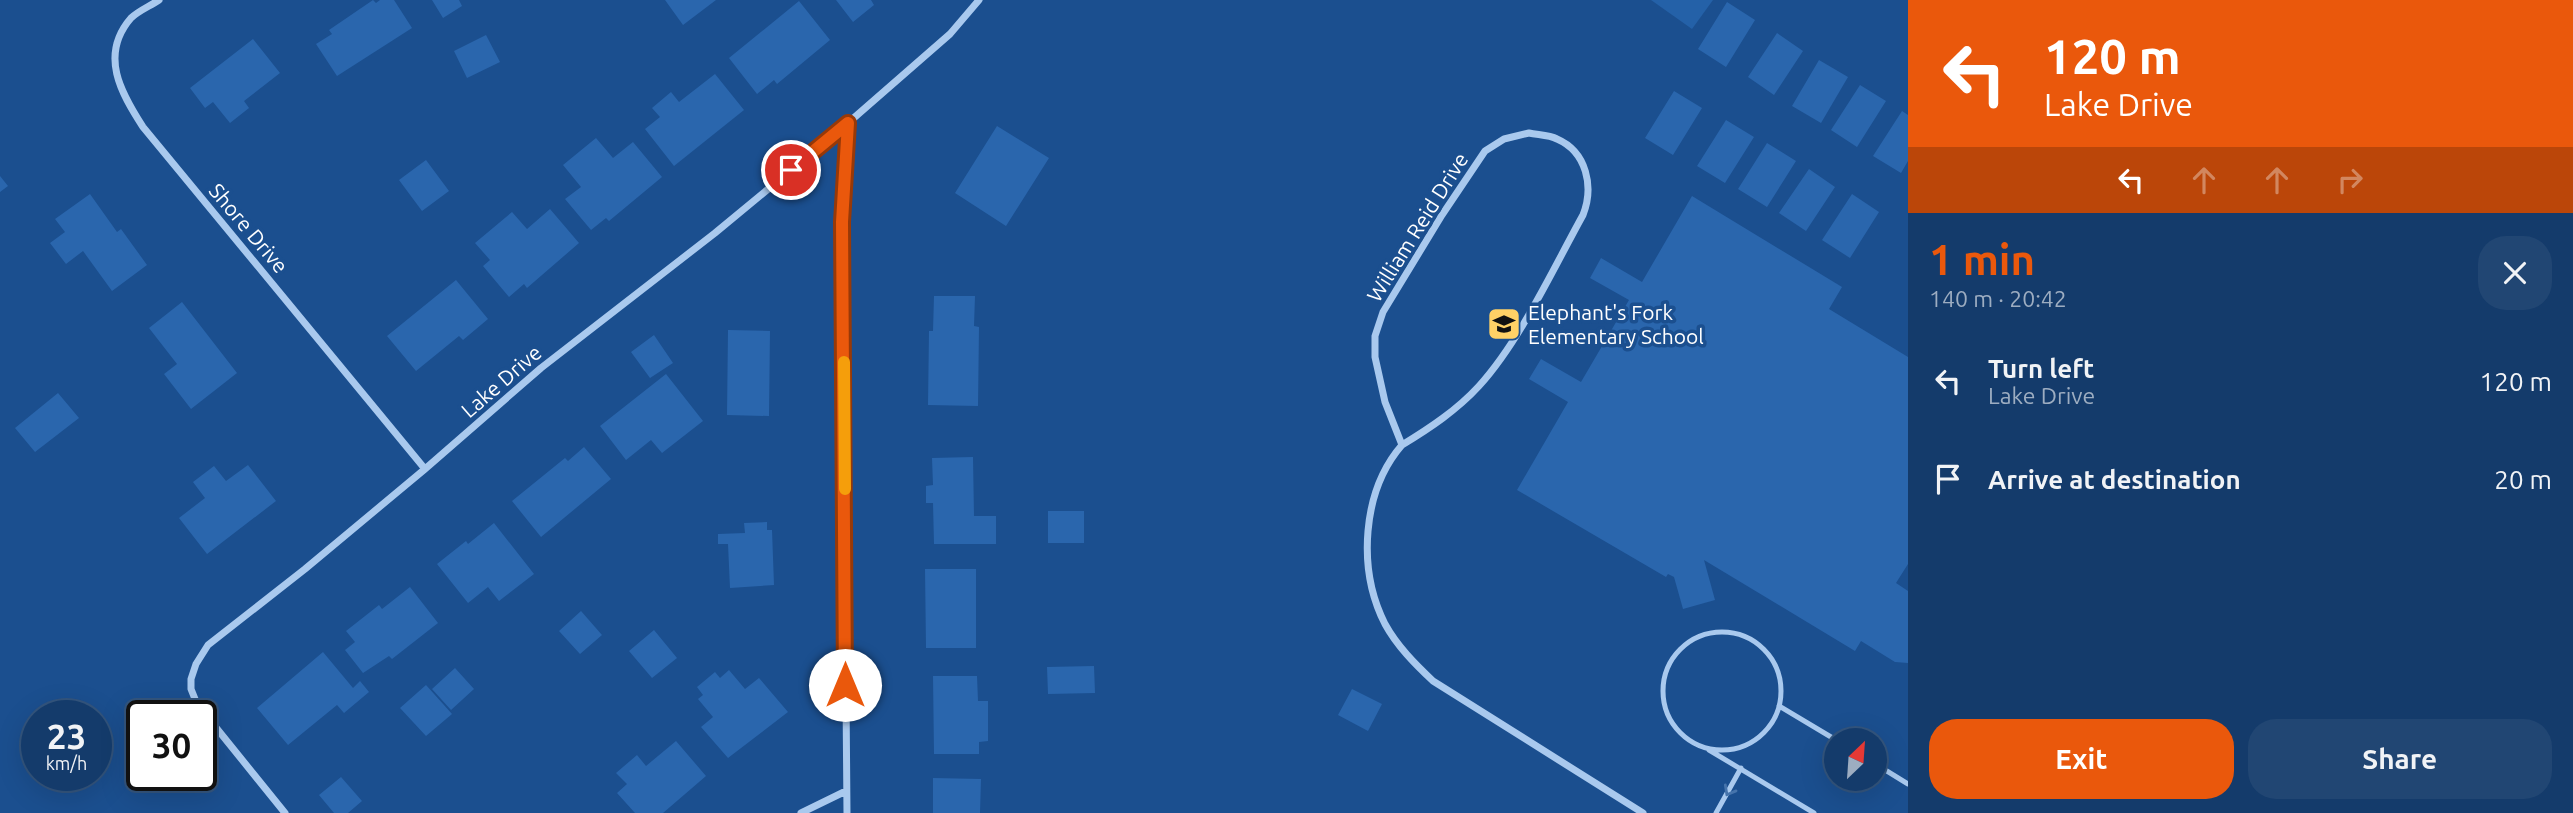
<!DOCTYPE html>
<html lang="en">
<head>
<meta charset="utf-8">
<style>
  body { margin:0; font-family:Ubuntu,sans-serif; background:#214673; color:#f1f3f6; height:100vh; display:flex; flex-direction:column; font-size:26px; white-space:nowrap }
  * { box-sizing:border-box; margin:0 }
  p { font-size:23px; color:#9dadc1 }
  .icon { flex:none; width:38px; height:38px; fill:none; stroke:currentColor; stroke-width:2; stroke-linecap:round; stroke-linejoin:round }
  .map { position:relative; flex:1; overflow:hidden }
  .side { display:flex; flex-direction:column; background:#143b6b; width:665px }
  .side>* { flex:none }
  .banner { background:#ea580c; color:#fff; overflow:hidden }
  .needle { width:46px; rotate:25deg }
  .controls { position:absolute; left:1824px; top:728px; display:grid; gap:14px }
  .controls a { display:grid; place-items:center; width:63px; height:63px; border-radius:50%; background:#143b6b; box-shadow:0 7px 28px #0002,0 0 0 2px #33557e; font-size:35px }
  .speed { position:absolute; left:21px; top:700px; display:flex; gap:14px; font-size:35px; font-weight:700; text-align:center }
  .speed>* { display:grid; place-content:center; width:91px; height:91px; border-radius:50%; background:#143b6b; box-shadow:0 7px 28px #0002,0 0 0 2px #33557e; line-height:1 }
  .speed small { font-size:18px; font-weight:400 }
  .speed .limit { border:4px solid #111; border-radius:10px; background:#fff; color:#111 }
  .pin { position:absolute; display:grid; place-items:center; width:60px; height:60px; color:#fff; margin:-30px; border:4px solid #fff; border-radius:50%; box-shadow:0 2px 7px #0007 }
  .me { position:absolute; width:77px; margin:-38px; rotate:0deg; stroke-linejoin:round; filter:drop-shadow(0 0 5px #0008) }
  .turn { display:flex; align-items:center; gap:24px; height:147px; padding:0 21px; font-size:32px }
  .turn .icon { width:91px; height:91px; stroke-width:2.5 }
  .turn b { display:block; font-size:49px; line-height:60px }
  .lanes { display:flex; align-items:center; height:66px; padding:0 21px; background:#0003; justify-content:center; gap:35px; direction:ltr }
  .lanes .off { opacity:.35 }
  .round { display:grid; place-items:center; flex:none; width:74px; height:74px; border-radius:28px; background:#214673 }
  .summary { display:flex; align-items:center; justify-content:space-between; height:119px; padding:0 21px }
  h1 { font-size:42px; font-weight:600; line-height:52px; color:#ea580c }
  .cta { display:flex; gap:14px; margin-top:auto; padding:14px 21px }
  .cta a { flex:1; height:80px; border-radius:28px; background:#ea580c; color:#fff; font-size:28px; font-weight:600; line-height:80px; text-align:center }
  .cta a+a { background:#214673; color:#f1f3f6 }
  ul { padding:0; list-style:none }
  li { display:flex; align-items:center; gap:21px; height:98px; padding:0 21px }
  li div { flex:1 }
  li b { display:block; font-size:26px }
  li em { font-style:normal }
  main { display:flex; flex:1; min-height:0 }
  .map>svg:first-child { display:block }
  .green { fill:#2461a8 }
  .building { fill:#2a66ad }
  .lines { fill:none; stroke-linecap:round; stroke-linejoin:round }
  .lane { stroke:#a9c9ee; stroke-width:5 }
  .street { stroke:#a9c9ee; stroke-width:7 }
  .oneway { stroke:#4674ac }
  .route-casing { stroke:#983908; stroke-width:18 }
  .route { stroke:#ea580c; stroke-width:12 }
  .slow { stroke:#f59e0b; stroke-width:12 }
  .labels { text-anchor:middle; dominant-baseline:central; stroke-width:7; stroke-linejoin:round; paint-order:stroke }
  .street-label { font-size:21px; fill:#fff; stroke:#1b4f8f }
  .poi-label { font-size:21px; fill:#fff; stroke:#1b4f8f; text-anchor:start }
</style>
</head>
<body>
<main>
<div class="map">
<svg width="1908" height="813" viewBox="0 0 1908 813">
  <rect width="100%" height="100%" fill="#1b4f8f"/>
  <path class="green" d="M1651,0H1713L1692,29Z"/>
  <path class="building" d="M373,0L376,3L380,0H394L412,28L337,76L316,44L332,34L329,30Z
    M432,0H459L462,6L443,18Z
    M665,0H716L683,25Z
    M836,0H871L874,5L853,22Z
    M799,1L830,40L777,84L774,80L757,94L729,58Z
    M1727,2L1755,20L1726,67L1698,49Z
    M1777,33L1803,51L1774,95L1748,77Z
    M486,35L500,62L467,78L454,51Z
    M253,39L280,73L244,101L249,108L230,123L213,102L205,108L190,88Z
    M1819,60L1848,77L1821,123L1792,106Z
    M715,74L744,110L674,166L645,129L660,117L652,108L671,92L679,102Z
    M1860,85L1886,101L1857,147L1831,130Z
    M1674,91L1702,108L1673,155L1645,138Z
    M1902,111L1908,115V161L1901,173L1873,156Z
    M1726,120L1754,137L1725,183L1697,166Z
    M997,126L1049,158L1006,226L955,193Z
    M596,138L613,158L633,142L662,177L609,221L606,218L591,230L565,199L581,187L563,165Z
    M1767,143L1796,161L1767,207L1738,189Z
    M426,160L449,191L422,211L399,180Z
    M1809,169L1835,187L1806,231L1779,213Z
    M0,176L8,186L0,192Z
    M90,194L117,232L121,229L147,265L112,291L83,251L66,264L50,243L65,232L55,219Z
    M1852,194L1879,212L1850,258L1822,240Z
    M1692,196L1842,287L1829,309L1908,357V564L1896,583L1908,591V663L1895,662L1861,641L1855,651L1704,560L1715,600L1683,609L1674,577L1668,574L1666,577L1517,490L1568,402L1529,379L1541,359L1581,382L1629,300L1590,278L1601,258L1642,282Z
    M550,209L579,243L527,288L524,284L509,297L483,266L490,260L475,243L512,212L527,229Z
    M456,280L488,319L463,340L459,336L416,371L387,336Z
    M934,296H975L974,326L979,327L978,406L928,405L929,331H933Z
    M182,302L237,373L191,409L164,374L177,364L149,328Z
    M728,330L770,331L769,416L727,415Z
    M654,335L673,363L650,378L631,352Z
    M666,374L703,421L662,453L651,440L626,460L600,426Z
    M58,393L79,418L35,452L15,428Z
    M584,447L611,479L541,537L512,501L565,458L568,461Z
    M973,457L974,516H996V544H934L933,503H926V486L933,485L932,458Z
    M248,465L276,501L207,554L179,518L205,498L193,482L214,466L226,481Z
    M1048,511H1084V543H1048Z
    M767,522V530H772L774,585L730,588L728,544H718V534L745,533L744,523Z
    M494,523L534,574L499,601L488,587L468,603L437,564L466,541L468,544Z
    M925,569H976V648H926Z
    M410,587L438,623L392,659L389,656L363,673L345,650L355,642L346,631L379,605L382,609Z
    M581,611L602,635L580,654L559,631Z
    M654,630L677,658L652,678L629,651Z
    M323,652L353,688L360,681L369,692L344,713L337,705L288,745L257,708Z
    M1094,666L1095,693L1048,694L1047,667Z
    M455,668L474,689L451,710L432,689Z
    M729,670L745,689L759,678L788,712L728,758L701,727L713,717L698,699L703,695L697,687L715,672L720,678Z
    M933,676H977L978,701H988V741L979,742V754H934Z
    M426,685L452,714L426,736L400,708Z
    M1352,689L1382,704L1368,731L1338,715Z
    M676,741L706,776L663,813H635L617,793L627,784L616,773L637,755L646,766Z
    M341,777L362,801L348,813H334L319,795Z
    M933,778L981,779L980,813H933Z"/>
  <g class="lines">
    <path class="lane" d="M1663 691a59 59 0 1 1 118 0a59 59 0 1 1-118 0Z
      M1779,706L1836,740
      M1709,750L1814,813
      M1874,763L1908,784
      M1716,813L1741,768"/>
    <path class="street" d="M159,0C150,6 138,11 131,18C99,55 121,93 143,127L425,469
      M1529,133C1538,135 1549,135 1557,139C1587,152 1594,187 1583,215C1553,269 1520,341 1479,386C1457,410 1430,428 1402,445L1385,402L1375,357V336L1383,312L1442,215L1485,151L1504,139Z
      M1402,445C1362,491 1357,569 1385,624C1397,646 1415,664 1433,681L1643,813
      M285,813L197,704L191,689V679L196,664L208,645L305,569L425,469L541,368L715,233L848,123L950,34L979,0
      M801,813L846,791
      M847,813L842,222L848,123"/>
  </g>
  <defs><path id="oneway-chevron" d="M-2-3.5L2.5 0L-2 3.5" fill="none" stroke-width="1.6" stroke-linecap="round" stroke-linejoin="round" transform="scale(1.75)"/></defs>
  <use class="oneway" href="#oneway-chevron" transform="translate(1729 791) rotate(119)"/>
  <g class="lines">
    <defs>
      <path id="route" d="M791,170L848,123L842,222L845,685"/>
    </defs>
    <use href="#route" class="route-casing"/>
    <use href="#route" class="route"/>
    <path class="slow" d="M844,362L845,489"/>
  </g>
  <defs>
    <symbol id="school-square" viewBox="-11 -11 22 22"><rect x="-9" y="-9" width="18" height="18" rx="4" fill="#ffd166" stroke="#1b4f8f"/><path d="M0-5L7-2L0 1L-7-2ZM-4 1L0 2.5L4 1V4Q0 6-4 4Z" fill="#111"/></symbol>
  </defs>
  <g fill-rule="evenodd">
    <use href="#school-square" x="1485" y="305" width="38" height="38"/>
  </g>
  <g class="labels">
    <g class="street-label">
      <text transform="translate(1417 227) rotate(-58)">William Reid Drive</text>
      <text transform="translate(249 228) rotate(50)">Shore Drive</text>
      <text transform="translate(501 381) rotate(-41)">Lake Drive</text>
    </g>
    <g class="poi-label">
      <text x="1528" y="312">Elephant's Fork<tspan x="1528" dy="24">Elementary School</tspan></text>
    </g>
  </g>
</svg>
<div class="controls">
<a><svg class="needle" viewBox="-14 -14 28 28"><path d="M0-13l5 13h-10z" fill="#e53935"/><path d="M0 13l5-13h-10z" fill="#9dadc1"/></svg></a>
</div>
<div class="speed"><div>23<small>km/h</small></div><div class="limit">30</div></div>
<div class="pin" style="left:791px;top:170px;background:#d93025"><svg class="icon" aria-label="arrive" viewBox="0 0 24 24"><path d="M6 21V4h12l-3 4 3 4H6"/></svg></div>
<svg class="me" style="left:845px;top:685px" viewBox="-20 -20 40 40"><circle r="19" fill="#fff"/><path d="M0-13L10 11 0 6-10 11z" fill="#ea580c"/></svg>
</div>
<section class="side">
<div class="banner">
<div class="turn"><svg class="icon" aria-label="left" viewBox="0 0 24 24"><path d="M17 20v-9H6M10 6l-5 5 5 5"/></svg><div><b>120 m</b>Lake Drive</div></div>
<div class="lanes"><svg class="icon" aria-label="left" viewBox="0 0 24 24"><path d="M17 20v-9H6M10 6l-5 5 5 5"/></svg><svg class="icon off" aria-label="ahead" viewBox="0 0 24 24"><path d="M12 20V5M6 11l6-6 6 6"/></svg><svg class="icon off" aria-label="ahead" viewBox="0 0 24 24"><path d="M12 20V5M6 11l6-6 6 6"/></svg><svg class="icon off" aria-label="right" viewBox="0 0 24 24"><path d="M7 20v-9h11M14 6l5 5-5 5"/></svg></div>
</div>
<div class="summary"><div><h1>1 min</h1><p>140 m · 20:42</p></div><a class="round"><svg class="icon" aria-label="close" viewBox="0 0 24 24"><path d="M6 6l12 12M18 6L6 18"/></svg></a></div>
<ul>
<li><svg class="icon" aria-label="left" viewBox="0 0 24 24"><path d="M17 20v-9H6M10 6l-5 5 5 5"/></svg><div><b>Turn left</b><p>Lake Drive</p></div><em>120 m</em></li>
<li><svg class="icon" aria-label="arrive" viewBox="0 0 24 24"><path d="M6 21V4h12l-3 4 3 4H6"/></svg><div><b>Arrive at destination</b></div><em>20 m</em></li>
</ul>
<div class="cta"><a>Exit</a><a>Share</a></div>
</section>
</main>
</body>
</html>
